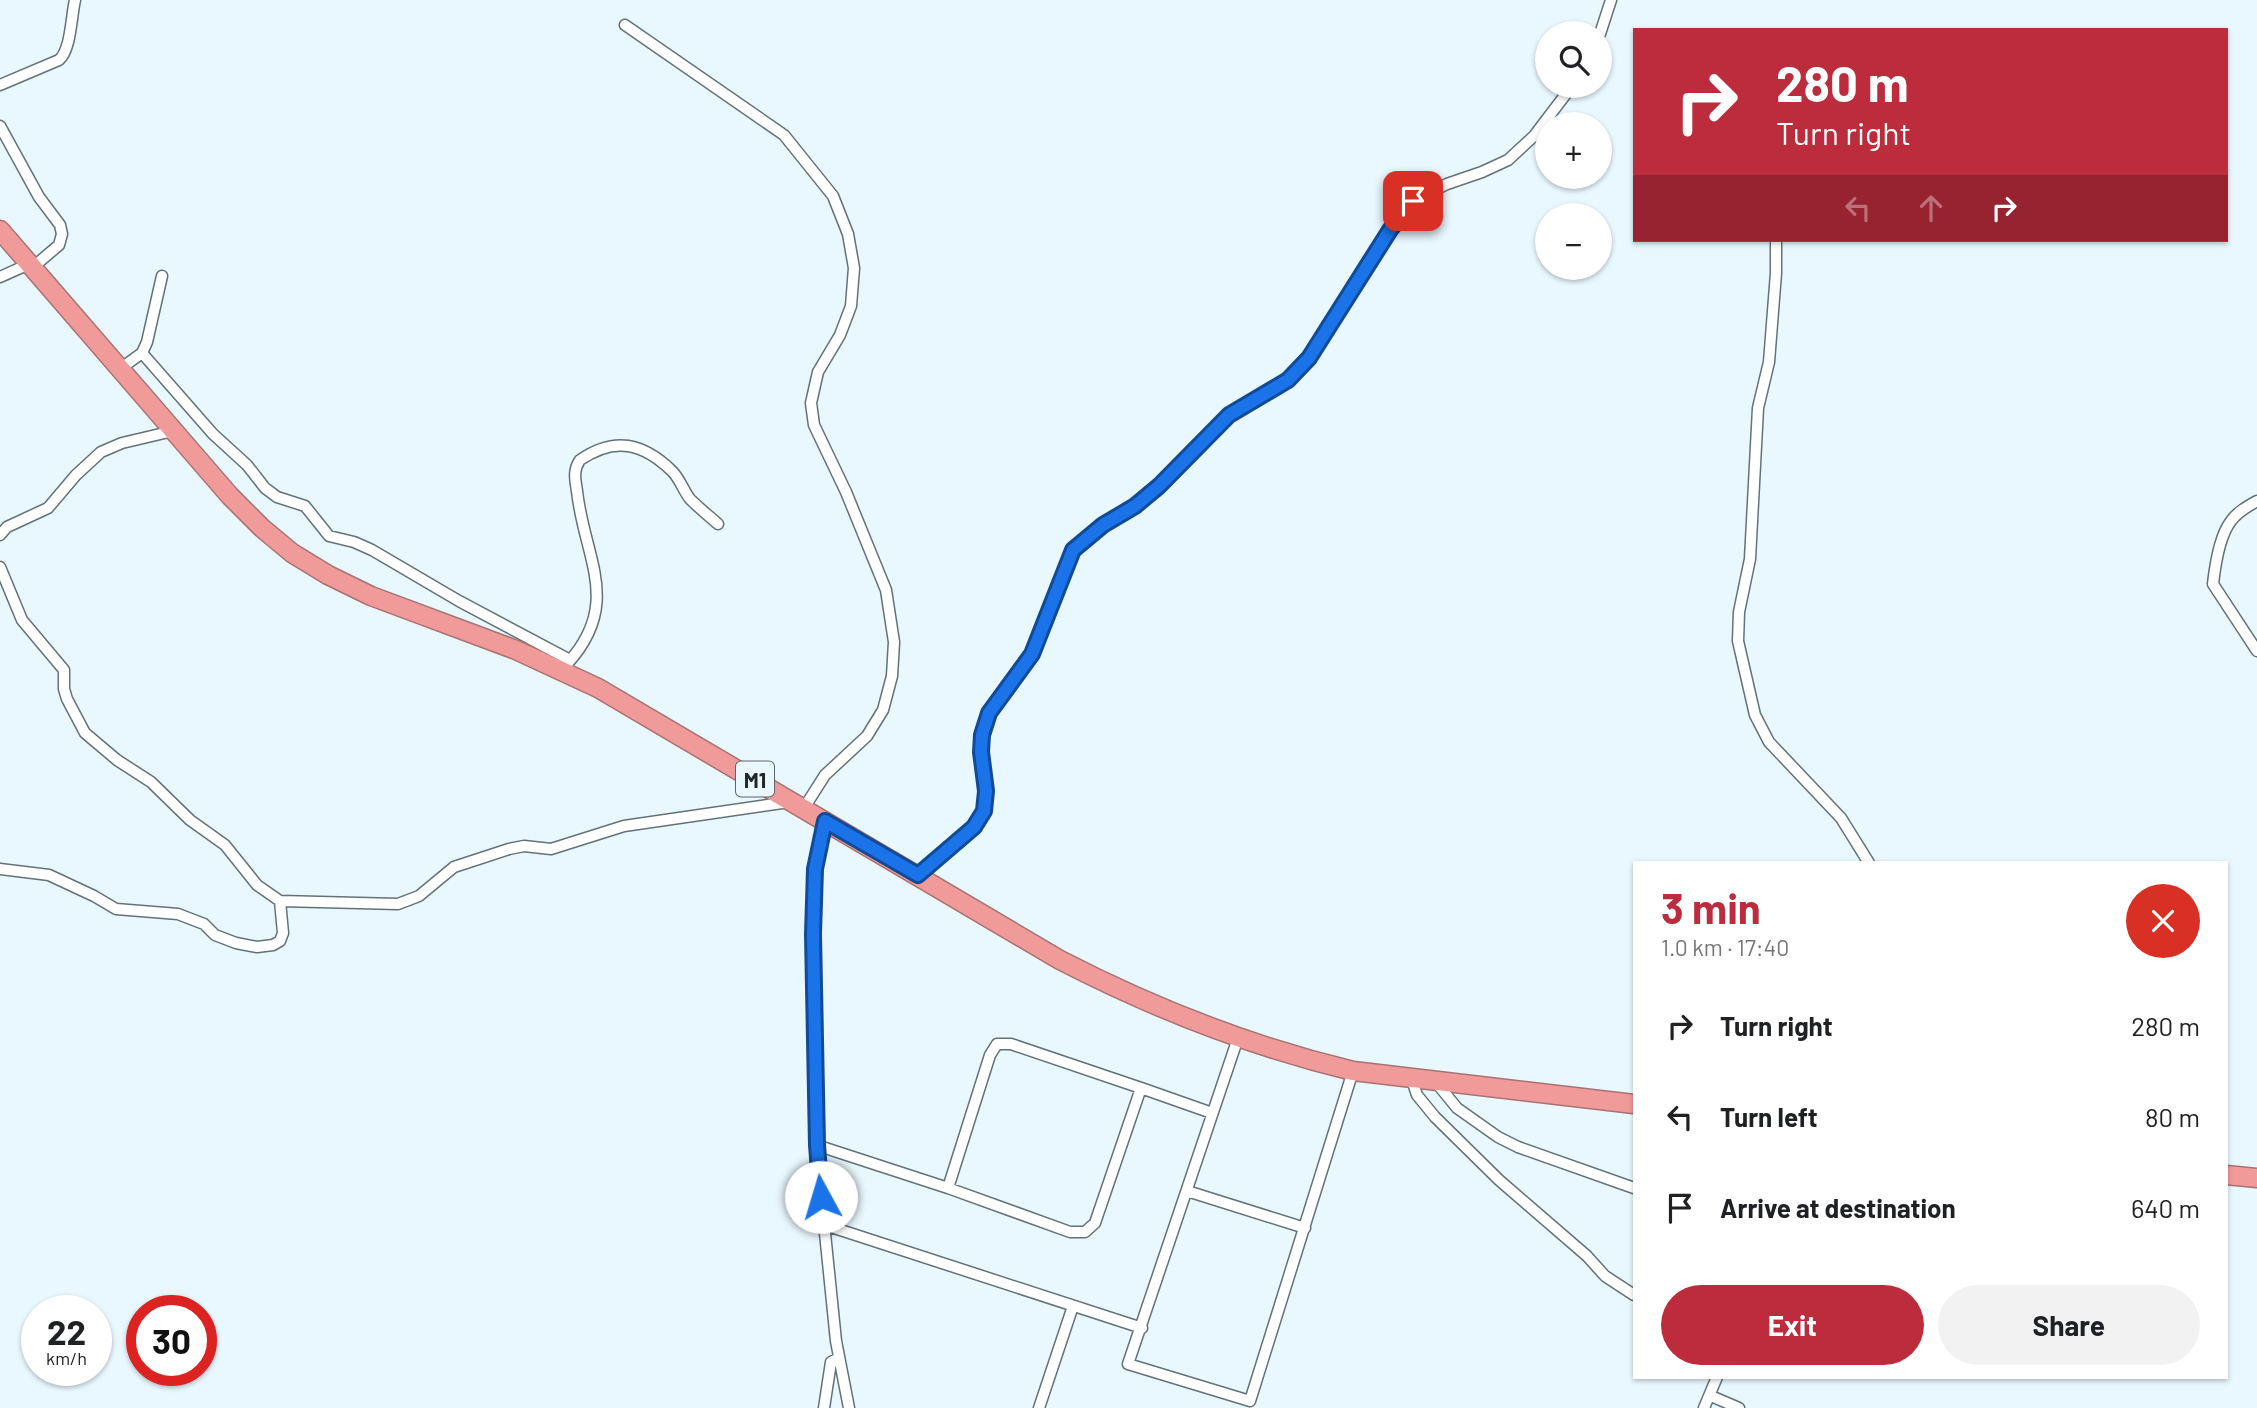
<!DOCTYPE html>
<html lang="en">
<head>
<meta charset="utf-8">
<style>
  body { margin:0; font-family:Barlow,sans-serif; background:#f2f2f2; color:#202124; height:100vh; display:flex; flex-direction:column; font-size:26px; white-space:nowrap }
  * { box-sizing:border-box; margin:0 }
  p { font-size:23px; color:#757577 }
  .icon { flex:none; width:38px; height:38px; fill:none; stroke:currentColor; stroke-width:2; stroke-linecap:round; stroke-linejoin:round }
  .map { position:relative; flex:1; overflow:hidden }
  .panel { position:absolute; left:1633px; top:861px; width:595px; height:518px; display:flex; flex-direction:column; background:#fff; border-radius:0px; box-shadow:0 2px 5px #0004 }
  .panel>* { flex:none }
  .banner { position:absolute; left:1633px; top:28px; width:595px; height:214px; border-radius:0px; box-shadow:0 2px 5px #0004; background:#bd2c3c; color:#fff; overflow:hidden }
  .tools { position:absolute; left:1535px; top:21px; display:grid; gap:14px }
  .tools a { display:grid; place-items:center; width:77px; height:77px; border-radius:50%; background:#fff; box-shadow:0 2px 5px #0004; font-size:35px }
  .speed { position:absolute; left:21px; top:1295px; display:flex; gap:14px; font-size:35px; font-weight:700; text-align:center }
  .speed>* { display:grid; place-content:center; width:91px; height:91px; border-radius:50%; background:#fff; box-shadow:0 2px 5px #0004; line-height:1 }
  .speed small { font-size:18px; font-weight:400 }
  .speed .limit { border:10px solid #d22; background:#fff; color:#111 }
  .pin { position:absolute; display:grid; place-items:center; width:60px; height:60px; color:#fff; margin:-30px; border-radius:14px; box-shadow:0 4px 10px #0006 }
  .me { position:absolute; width:77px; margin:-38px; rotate:354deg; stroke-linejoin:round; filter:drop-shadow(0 0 5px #0008) }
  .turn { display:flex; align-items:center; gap:24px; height:147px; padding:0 28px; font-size:32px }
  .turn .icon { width:91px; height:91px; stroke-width:2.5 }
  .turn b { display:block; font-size:49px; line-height:60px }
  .lanes { display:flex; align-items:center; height:66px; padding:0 28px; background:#0003; justify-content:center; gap:35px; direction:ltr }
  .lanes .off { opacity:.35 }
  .round { display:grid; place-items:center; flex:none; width:74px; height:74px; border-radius:37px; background:#f2f2f2 }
  .headline { display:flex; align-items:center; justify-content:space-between; height:119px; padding:0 28px }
  h1 { font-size:42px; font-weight:700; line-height:52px; color:#bd2c3c }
  .action { display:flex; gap:14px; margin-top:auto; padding:14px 28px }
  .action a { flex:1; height:80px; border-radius:42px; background:#bd2c3c; color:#fff; font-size:28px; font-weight:700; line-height:80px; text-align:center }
  .action a+a { background:#f2f2f2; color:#202124 }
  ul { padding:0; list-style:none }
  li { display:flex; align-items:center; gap:21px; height:91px; padding:0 28px }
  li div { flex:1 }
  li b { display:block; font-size:26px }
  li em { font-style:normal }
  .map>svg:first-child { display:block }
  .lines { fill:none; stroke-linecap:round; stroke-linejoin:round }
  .street-casing { stroke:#627279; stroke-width:13 }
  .highway-casing { stroke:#a87273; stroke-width:21 }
  .street { stroke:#fff; stroke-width:10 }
  .highway { stroke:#f09b9a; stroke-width:18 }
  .route-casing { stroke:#114b97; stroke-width:18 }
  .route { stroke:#1a73e8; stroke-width:12 }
  .labels { text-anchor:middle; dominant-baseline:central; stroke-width:5; stroke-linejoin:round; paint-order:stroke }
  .shield { fill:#e9f7fe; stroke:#5d656a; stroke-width:2 }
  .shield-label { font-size:21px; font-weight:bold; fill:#21272b }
</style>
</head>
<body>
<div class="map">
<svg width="2257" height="1408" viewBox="0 0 2257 1408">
  <rect width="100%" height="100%" fill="#e9f7fe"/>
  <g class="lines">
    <defs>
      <path id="street" d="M625,25L784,135L833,196L848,234L854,268L851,306L840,335L818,372L811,403L814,425L846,492L886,590L894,642L892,676L883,710L867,736L825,775L804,808
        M1600,34L1611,0
        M0,85L59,60C71,50 71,17 75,0
        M0,126L39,197L60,225L62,234L59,245L32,268
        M1776,240V273L1769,362L1758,408L1750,559L1739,612L1738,641L1755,715L1769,742L1841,818L1869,863
        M0,277L29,264
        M142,353L213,434L247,465L265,488L277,497L305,506L329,536L354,542L372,550L459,601L570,660
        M120,369L142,353L147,342L162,276
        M2257,501C2248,506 2237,512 2231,521C2220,535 2215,566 2213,584L2257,651
        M0,535L7,527L48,508L76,475L101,452L122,443L173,431
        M0,567L22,620L64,670V689L67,699L85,733L117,760L151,782L190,820L225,845L257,885L280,901L398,904L419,896L454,867L509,849L524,846L551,849L624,826L789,802
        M567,664C623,603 584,558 577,491C575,479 573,470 580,460C615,436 643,443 672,471C680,479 683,490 690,499C699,508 709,516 718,524
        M825,821L815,869L813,934L816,1145L836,1341L849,1408
        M0,869L49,875L94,896L116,909L178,914L204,924L215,935L236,943L257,947L273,945L280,941L283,933L280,901
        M918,875L974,827L984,811L986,791L981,753L982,735L989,713L1032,654L1073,550L1103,525L1135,506L1159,486L1229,415L1288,380L1309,358L1390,230L1413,201L1447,184L1482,172L1508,160L1534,136L1572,86
        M1238,1038L1128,1364L1250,1401L1353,1071
        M997,1044H1011L1141,1088L1095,1223L1085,1232H1070L948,1188L990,1055Z
        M1411,1077L1417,1095L1435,1117L1499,1180L1587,1256L1605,1276L1634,1295
        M1435,1081L1457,1108L1498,1137L1518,1147L1634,1188
        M1141,1088L1212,1113
        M816,1145L948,1188
        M1187,1191L1305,1228
        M825,1225L1142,1328
        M1711,1396L1739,1408
        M824,1408L831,1362L839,1358
        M1039,1408L1073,1306
        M1704,1408L1717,1377"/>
      <path id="highway" d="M0,230L230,496L262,528L292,553L328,575L371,596L516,650L598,688L1060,960C1155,1009 1249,1046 1353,1071L1634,1104
        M2226,1175L2257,1178"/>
    </defs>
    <use href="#street" class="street-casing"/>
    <use href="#highway" class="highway-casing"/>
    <use href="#street" class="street"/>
    <use href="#highway" class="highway"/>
  </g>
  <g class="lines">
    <defs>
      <path id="route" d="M821,1197L817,1145L813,934L815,869L825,821L918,875L974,827L984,811L986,791L981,752L982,735L989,713L1032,654L1073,550L1103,525L1135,506L1159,486L1229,415L1288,380L1309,358L1390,230L1413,201"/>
    </defs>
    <use href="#route" class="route-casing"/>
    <use href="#route" class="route"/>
  </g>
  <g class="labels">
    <rect class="shield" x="736" y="761.5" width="38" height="35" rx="5"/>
    <g class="shield-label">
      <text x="755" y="779">M1</text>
    </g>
  </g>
</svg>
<div class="tools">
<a><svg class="icon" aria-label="search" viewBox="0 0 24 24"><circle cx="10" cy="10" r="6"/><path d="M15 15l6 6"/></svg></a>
<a>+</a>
<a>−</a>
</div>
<div class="speed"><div>22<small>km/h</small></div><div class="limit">30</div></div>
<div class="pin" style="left:1413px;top:201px;background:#d93025"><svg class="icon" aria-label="arrive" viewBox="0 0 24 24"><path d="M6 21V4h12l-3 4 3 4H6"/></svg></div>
<svg class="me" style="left:821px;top:1197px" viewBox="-20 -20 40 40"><circle r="19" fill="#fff"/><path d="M0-13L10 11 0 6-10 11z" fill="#1a73e8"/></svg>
<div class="banner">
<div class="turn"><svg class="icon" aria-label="right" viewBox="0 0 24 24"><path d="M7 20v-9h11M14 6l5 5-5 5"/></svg><div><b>280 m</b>Turn right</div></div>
<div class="lanes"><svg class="icon off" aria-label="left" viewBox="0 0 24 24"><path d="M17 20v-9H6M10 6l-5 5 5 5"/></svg><svg class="icon off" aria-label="ahead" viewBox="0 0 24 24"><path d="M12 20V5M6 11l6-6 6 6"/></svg><svg class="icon" aria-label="right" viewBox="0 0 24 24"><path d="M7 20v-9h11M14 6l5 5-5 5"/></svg></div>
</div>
<section class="panel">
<div class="headline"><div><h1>3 min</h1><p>1.0 km · 17:40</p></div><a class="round" style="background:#d93025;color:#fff"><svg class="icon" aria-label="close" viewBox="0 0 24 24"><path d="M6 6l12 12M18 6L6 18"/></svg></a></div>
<ul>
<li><svg class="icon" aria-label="right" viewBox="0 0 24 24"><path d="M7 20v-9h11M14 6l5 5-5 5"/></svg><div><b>Turn right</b></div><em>280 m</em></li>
<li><svg class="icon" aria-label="left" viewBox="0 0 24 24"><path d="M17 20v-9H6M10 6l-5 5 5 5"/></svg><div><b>Turn left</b></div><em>80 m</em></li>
<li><svg class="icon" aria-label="arrive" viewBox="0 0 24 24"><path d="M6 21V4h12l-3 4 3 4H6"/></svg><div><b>Arrive at destination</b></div><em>640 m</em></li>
</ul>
<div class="action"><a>Exit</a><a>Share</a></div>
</section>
</div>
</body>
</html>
